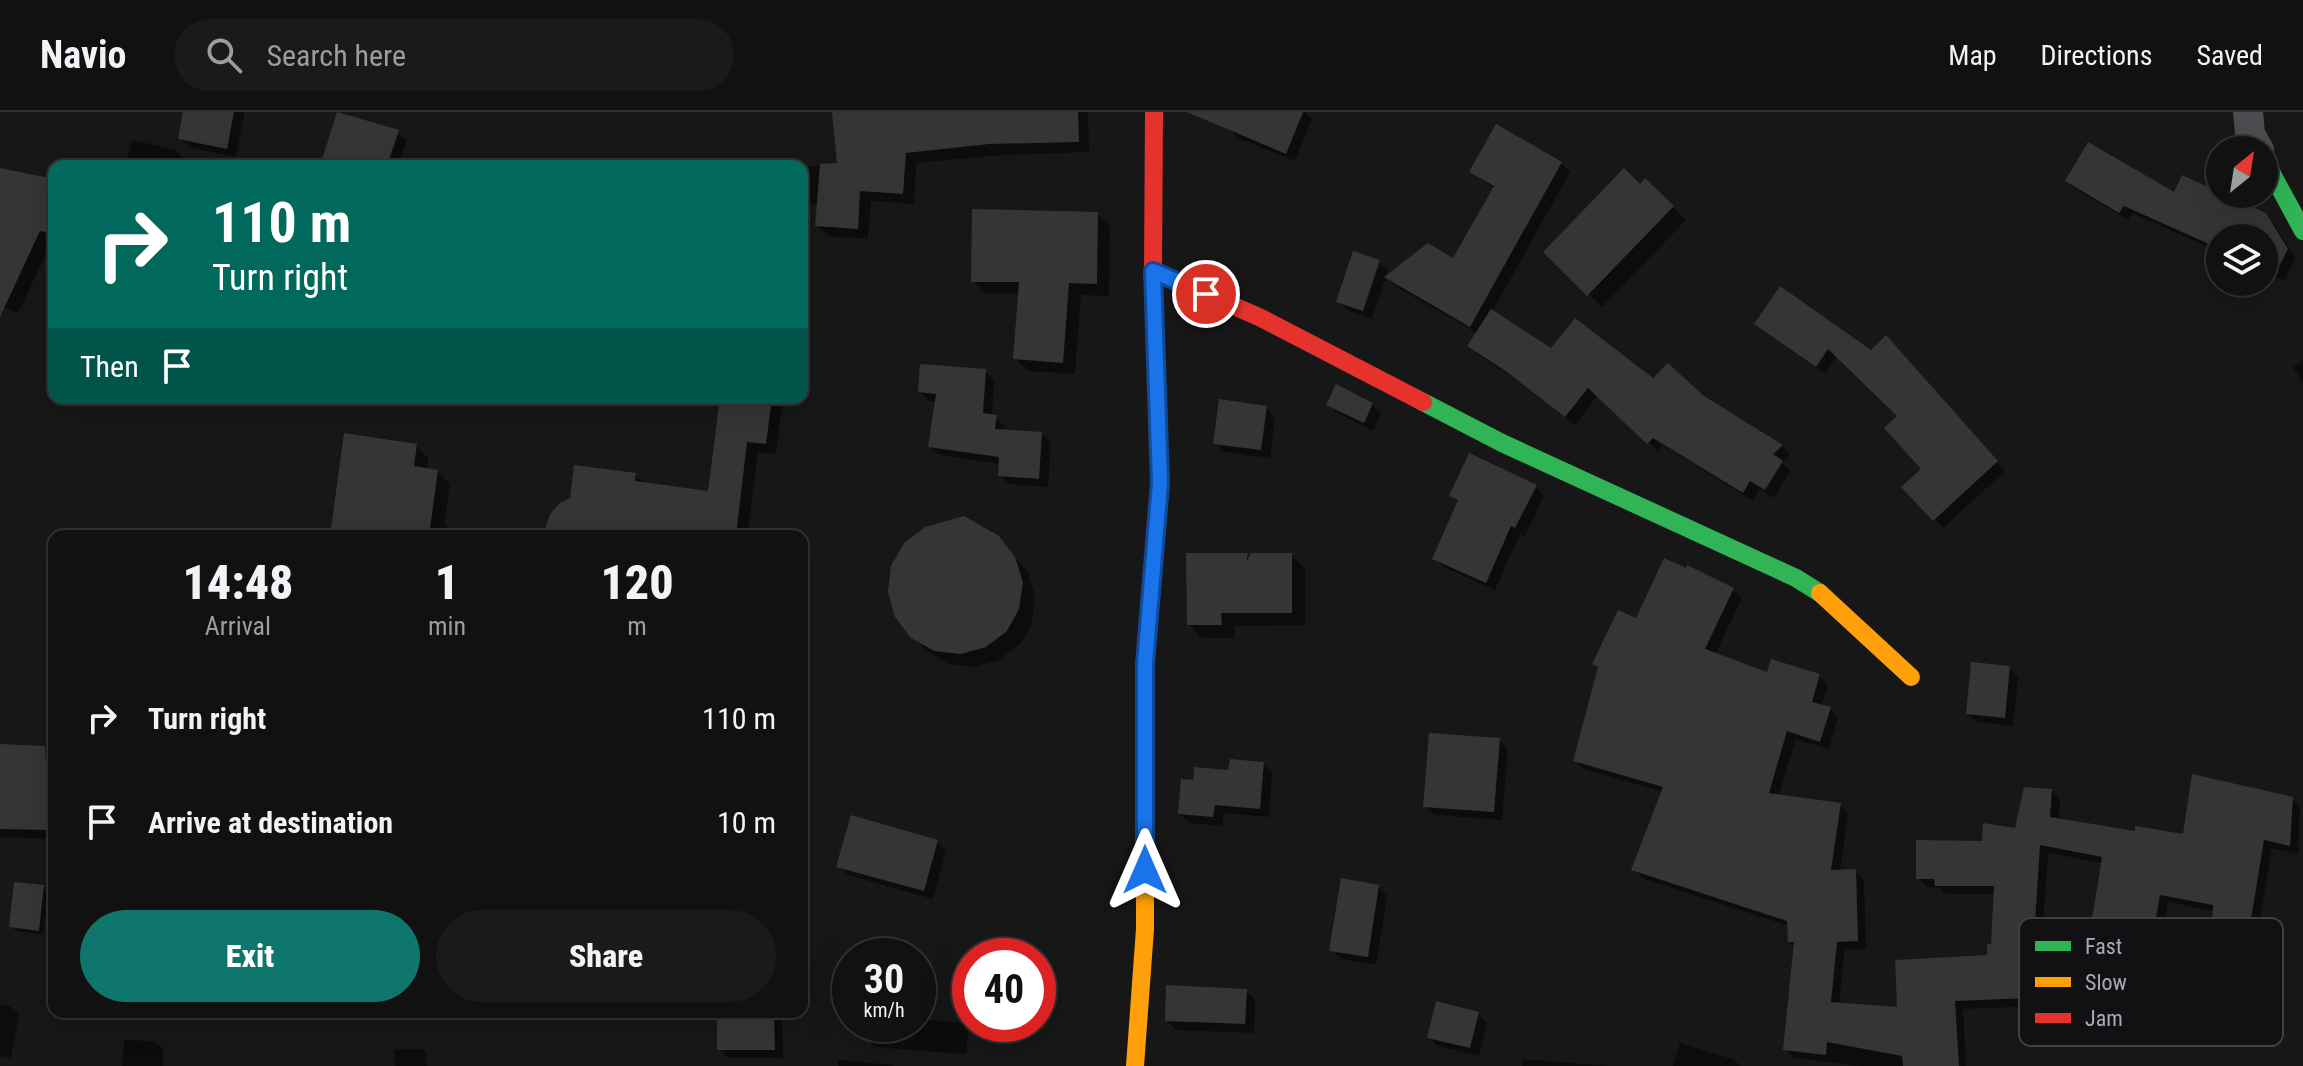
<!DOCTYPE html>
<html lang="en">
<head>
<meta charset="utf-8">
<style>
  body { margin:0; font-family:"Roboto Condensed",sans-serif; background:#1a1a1a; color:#f1f3f6; height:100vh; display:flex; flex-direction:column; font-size:30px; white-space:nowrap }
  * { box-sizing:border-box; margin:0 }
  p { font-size:26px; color:#9c9d9f }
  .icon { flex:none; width:44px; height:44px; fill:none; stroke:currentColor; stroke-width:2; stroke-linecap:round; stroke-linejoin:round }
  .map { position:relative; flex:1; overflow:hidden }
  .panel { position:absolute; left:48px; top:418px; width:760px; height:488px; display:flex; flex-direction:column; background:#111; border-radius:16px; box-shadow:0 8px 32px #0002,0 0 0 2px #303131 }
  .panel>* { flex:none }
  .top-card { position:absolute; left:48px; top:48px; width:760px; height:244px; border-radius:16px; box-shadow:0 8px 32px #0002,0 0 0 2px #303131; background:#00695c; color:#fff; overflow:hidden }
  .needle { width:52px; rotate:30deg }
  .buttons { position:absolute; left:2206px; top:24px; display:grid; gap:16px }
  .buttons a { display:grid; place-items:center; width:72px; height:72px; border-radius:50%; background:#111; box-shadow:0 8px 32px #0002,0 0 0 2px #303131; font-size:40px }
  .speed { position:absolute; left:832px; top:826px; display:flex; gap:16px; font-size:40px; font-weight:700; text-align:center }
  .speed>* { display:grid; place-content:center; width:104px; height:104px; border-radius:50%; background:#111; box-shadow:0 8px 32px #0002,0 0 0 2px #303131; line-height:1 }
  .speed small { font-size:20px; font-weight:400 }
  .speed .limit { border:12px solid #d22; background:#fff; color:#111 }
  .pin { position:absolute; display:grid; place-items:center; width:68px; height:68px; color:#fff; margin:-34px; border:4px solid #fff; border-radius:50%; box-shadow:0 2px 8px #0007 }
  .me { position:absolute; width:88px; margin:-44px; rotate:0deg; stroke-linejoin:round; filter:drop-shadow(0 0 6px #0008) }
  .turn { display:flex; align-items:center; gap:28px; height:168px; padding:0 32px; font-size:36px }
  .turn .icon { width:104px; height:104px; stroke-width:2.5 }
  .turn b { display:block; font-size:56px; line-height:68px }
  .then { display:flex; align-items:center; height:76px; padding:0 32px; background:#0003; gap:16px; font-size:30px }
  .eta { display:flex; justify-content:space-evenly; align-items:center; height:136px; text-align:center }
  .eta b { font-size:48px; font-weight:800; line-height:56px }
  .primary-button { display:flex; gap:16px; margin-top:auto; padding:16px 32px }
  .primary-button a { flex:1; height:92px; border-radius:48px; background:#0f766e; color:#fff; font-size:32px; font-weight:800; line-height:92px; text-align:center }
  .primary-button a+a { background:#1a1a1a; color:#f1f3f6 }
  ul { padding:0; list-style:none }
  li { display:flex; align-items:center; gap:24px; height:104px; padding:0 32px }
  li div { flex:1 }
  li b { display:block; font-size:30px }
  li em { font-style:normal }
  header { display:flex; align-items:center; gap:48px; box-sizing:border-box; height:112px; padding:0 40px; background:#111; border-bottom:2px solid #303131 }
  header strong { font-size:38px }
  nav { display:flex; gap:44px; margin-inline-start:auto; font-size:28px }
  .search { width:560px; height:72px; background:#1a1a1a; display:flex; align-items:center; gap:20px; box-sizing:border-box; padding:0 28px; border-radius:44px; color:#9c9d9f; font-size:30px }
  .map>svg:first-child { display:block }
  .shadow { fill:#0007 }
  .building { fill:#353536 }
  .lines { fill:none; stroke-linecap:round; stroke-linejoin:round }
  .street { stroke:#4b4c50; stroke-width:30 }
  .fast { stroke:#30b455; stroke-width:18 }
  .slow { stroke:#ff9f0a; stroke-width:18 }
  .jam { stroke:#e5322d; stroke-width:18 }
  .route-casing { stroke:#114b97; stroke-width:20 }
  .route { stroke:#1a73e8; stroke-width:14 }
  .key { fill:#111113; stroke:#3e4045; stroke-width:2 }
  .key-label { font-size:22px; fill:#a8adb8 }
</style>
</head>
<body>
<header>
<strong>Navio</strong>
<div class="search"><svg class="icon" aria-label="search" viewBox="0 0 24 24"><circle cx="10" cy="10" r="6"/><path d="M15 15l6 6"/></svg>Search here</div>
<nav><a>Map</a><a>Directions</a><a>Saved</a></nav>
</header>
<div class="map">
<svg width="2303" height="954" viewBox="0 0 2303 954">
  <rect width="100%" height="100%" fill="#171717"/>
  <path class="shadow" d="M185,0H245L236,45L189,35L180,26Z
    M834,0H1088L1089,40L1001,43L916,51L914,92L871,89L868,127L828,124L817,113L819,91L802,92V55L839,53Z
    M1236,0H1305L1312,7L1295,49L1238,26L1229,17Z
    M397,20L407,29L398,54H322Z
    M132,28L175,38L184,47L182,54H126Z
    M1561,51L1570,60L1492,200L1551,238L1702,286L1782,334L1790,343L1782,351L1790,359L1774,386L1760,377L1753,389L1663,333L1658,339L1598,283L1575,313L1518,268L1478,243L1469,234L1477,221L1395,174L1387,165L1453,148L1495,77L1471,59Z
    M0,58L54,69V129H52L18,201L0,193Z
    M1646,69L1686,108L1602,195L1546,140Z
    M2067,69L2175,83L2265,103L2274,112L2295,146L2284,168L2264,160V126H2220V140L2132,101L2128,108L2076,77Z
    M1097,102L1110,114L1109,184L1081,183L1075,262L1028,259L1015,246L1020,182L985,181L973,169Z
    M1379,150L1388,159L1372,207L1347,198L1338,189Z
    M1765,220L1872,240L1895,234L2005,359L1943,416L1904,375L1924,357L1900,304L1838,243L1825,262Z
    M2303,248V271L2293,255Z
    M985,259L994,268L992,304L1005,314L1004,319L1042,322L1051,331L1048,375L1009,372L1000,363V352L939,343L930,334L936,289H929L920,280Z
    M722,286H783L776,342L758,340L747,424H548L635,363L645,373L709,381Z
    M1328,292L1372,293L1381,302L1373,319L1337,301Z
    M1266,296L1275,305L1270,346L1224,340L1215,331Z
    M416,333L428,346L427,358L437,359L450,372L444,412L457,424H332Z
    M1536,375L1544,384L1525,424L1520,422L1495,478L1444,455L1435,446L1459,391L1451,383Z
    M998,426L1028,460L1035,485L1032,511L1020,532L999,548L975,555L949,552L927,539L913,525Z
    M1247,443L1250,447L1291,443L1305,456V513L1234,514V526H1202L1189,512Z
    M1688,456L1733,478L1742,486L1715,543L1769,563L1819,564L1828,573L1821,594L1830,597L1838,606L1829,637L1796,627L1778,685L1840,693L1848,702L1840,759H1855L1864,768L1866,837H1845L1839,892L1899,897L1989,845L1993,834L1996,782H1945L1939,775H1927L1918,766L1984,731L2016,718L2052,679L2060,688L2059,709L2136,721L2184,724L2292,687L2300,696L2298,742L2272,736L2254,845L2222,843L2213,834L2214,799L2168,790L2161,830L2134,826L2138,847L2099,840L2090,831L2103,751L2048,741L2038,894L1963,897L1966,954H1861L1794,946L1785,937L1796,836L1790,830L1789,814L1642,766L1634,758L1663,680L1584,657L1575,648L1600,557L1595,552Z
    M2009,556L2018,565L2013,614L1977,610L1968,601Z
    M1499,628L1508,637L1502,708L1434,703L1425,694Z
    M0,634L44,636L53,645L54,727L0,725Z
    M1263,652L1272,661L1269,705L1224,701L1222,714L1189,711L1180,702L1195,670Z
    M937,730L946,739L933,787L848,763L839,754Z
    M43,775L48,779L43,822L16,819L12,814Z
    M1378,775L1387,784L1376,853L1341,847L1332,838Z
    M1246,879L1255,888L1254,921L1176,918L1167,909Z
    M0,892L10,894L19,903L11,946L0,944Z
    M719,900H782L783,946H728L719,937Z
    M1478,902L1487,911L1479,944L1438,934L1429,925Z
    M918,907L964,911L969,915L966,942L874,935L870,930L872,912H918Z
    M124,928L155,929L163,937V954H122Z
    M1680,931L1735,948L1740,954H1673Z
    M422,937L426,941L427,954H395L394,938Z
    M1523,947L1609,954H1522Z
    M838,948L893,953L894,954H838Z"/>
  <path class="building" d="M183,0H234L227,37L178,27Z
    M337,0L399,18L387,54H320Z
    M832,0H1078L1079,30L989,32L906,41L903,82L860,79L858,117L815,114L820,52L837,51Z
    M1187,0H1303L1286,42Z
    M1496,12L1562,50L1470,215L1384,165L1428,131L1453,146L1494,74L1469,60Z
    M2088,30L2174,80L2182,63L2266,101L2288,137L2275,162L2264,157V126H2220V137L2124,94L2119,101L2065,69Z
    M0,56L54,67V122L40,119L0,205Z
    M1624,56L1640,72L1645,66L1674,94L1587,184L1543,140Z
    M972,97L1098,100L1097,172L1069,171L1063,251L1013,247L1019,170H971Z
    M1353,139L1380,148L1363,199L1336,190Z
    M1780,174L1871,238L1886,223L1998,349L1933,409L1901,375L1921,357L1884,316L1897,304L1828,237L1816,255L1754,212Z
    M1491,197L1551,236L1575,206L1653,266L1668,251L1704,284L1783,333L1773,342L1783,349L1765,378L1750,369L1743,381L1653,326L1647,332L1588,276L1565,305L1507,260L1467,234Z
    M920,252L986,257L983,301L997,303L995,317L1042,320L1039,367L998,364L999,345L928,335L936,282L918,280Z
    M1336,272L1373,291L1364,311L1326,293Z
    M720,286H772L766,332L747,330L736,424H543L550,402L560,391L570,386L574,353L636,361L635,369L708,379Z
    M1219,287L1267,294L1261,338L1213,332Z
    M344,321L417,332L414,354L438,358L429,424H330Z
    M1469,341L1537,373L1515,416L1511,414L1486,471L1432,447L1458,388L1449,384Z
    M964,404L999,424L1015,445L1023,470L1019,497L1007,519L986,535L961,542L934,539L911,526L895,505L888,480L891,454L904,431L925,415Z
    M1186,441H1248L1246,450L1251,441H1292V501H1221L1222,513H1187Z
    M1664,446L1686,456L1687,453L1734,476L1705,537L1767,560L1771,547L1820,562L1812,590L1831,595L1820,630L1787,619L1769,681L1841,691L1831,758L1856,757L1858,829L1837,830L1831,890L1897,895L1895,848L1987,843V832H1991L1994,774H1935L1934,767H1916V728L1982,729L1983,711L2015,716L2024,675L2052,677L2050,705L2135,719V714L2183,722L2192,662L2293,685L2290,734L2264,728L2246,837L2211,835L2213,793L2160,783L2153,823L2126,819L2130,839L2088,832L2102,745L2040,733L2030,886L1955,889L1959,954H1903L1902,944L1827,930L1826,943L1783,938L1794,830H1788L1787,809L1631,758L1663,675L1573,649L1598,555L1592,552L1618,498L1636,506Z
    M1971,550L2010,554L2005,606L1966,602Z
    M1429,621L1500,626L1494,700L1423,695Z
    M0,632L45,634L50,718L0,717Z
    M1230,647L1264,650L1260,697L1215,693L1213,705L1178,702L1181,667L1193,668L1194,655L1228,658Z
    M851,703L938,728L924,779L836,755Z
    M1341,766L1379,773L1368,845L1329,839Z
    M14,770L44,773L39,819L9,815Z
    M1166,873L1247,877L1245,912L1165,909Z
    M1436,889L1479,900L1470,936L1427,926Z
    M717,900H774L775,938H717Z"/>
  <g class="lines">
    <path class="street" d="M2248,0L2250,22L2259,38"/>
    <path class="fast" d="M2264,47L2303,119
      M1423,290L1502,331L1796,466L1820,481"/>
    <path class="slow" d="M1820,481L1911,565
      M1135,954L1145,817V603"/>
    <path class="jam" d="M1153,159L1259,205L1423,290
      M1145,603V552L1160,371L1153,159L1154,0"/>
  </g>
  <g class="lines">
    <defs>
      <path id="route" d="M1145,758V552L1160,371L1153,159L1206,182"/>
    </defs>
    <use href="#route" class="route-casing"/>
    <use href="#route" class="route"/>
  </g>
  <rect x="2019" y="806" width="264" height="128" rx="12" class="key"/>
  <rect x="2035" y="829" width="36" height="10" fill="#30b455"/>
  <rect x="2035" y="865" width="36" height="10" fill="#ff9f0a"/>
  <rect x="2035" y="901" width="36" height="10" fill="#e5322d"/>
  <g class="key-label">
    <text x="2085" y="842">Fast</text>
    <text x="2085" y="878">Slow</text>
    <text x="2085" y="914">Jam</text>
  </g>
</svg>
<div class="buttons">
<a><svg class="needle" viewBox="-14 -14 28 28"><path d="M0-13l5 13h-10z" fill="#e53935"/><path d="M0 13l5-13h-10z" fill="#9c9d9f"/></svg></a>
<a><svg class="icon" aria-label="layers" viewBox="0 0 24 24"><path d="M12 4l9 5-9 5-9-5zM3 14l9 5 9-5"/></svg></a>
</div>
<div class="speed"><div>30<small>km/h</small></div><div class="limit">40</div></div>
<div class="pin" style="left:1206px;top:182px;background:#d93025"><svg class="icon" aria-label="arrive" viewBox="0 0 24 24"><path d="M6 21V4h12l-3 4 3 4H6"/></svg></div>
<svg class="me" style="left:1145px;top:758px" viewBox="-20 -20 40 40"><path d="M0-17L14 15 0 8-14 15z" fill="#1a73e8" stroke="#fff" stroke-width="4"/></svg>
<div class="top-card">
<div class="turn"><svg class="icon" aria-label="right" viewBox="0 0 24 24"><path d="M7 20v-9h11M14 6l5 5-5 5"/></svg><div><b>110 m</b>Turn right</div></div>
<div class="then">Then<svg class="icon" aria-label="arrive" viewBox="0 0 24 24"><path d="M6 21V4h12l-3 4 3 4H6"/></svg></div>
</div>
<section class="panel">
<div class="eta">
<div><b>14:48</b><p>Arrival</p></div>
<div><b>1</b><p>min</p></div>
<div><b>120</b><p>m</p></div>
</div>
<ul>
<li><svg class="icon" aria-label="right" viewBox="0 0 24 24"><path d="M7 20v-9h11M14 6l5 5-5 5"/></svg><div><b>Turn right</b></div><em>110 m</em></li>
<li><svg class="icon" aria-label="arrive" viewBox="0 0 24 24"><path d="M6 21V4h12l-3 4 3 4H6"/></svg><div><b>Arrive at destination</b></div><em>10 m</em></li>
</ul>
<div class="primary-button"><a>Exit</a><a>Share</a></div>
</section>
</div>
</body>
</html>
